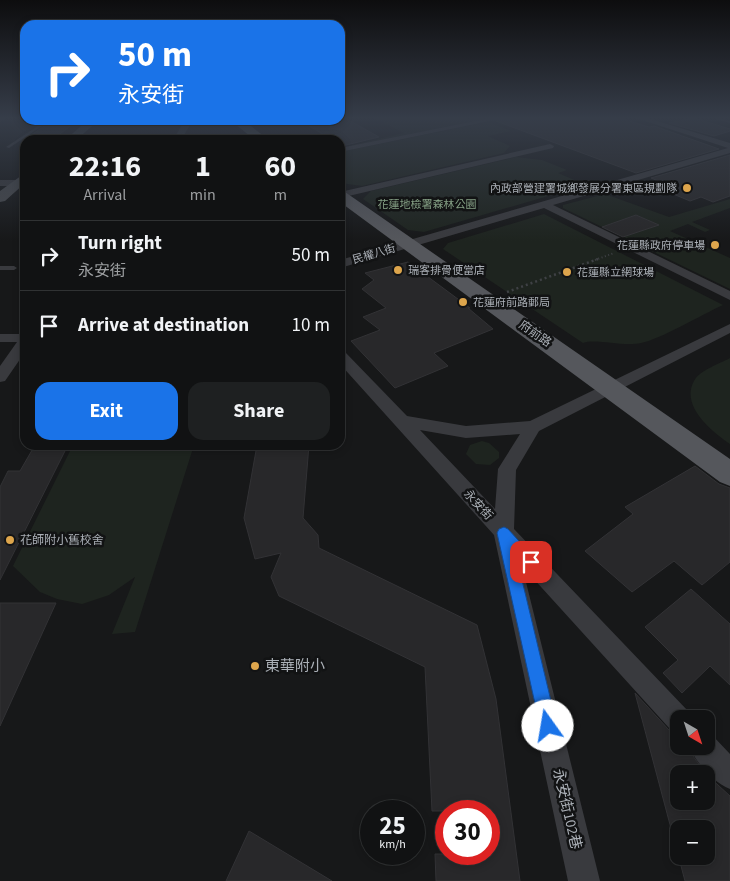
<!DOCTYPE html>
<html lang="en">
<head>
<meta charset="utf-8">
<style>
  body { margin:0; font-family:"Source Sans 3","Noto Sans TC",sans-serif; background:#1e2021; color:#f1f3f6; height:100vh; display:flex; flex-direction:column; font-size:19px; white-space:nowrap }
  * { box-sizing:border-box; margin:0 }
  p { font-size:16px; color:#9c9ea0 }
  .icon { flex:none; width:28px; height:28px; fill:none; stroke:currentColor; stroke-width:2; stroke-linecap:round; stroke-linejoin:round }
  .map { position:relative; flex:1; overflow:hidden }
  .drawer { position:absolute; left:20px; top:135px; width:325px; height:315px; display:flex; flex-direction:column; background:#111213; border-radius:15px; box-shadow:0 2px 8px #0003,0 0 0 1px #303233 }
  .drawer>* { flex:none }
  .guide { position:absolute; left:20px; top:20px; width:325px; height:105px; border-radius:15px; box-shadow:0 2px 8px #0003,0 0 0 1px #303233; background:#1a73e8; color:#fff; overflow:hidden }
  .needle { width:32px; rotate:141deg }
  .buttons { position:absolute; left:670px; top:710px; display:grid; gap:10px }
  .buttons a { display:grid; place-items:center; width:45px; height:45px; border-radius:10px; background:#111213; box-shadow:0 2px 8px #0003,0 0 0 1px #303233; font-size:25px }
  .speed { position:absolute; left:360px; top:800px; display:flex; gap:10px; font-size:25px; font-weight:700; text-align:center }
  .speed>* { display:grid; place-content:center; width:65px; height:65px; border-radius:50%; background:#111213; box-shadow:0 2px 8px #0003,0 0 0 1px #303233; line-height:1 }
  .speed small { font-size:12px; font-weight:400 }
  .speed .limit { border:8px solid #d22; background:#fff; color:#111 }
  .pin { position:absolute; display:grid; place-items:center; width:42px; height:42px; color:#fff; margin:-21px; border-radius:10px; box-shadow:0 2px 8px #0006 }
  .me { position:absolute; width:55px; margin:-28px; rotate:347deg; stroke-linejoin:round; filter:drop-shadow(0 0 4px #0008) }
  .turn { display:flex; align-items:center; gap:18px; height:105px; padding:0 15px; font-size:22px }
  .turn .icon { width:65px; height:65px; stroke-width:2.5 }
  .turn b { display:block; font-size:35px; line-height:42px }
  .eta { display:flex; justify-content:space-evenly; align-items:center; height:85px; text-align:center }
  .eta b { font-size:30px; font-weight:700; line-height:35px }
  .primary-button { display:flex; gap:10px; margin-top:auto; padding:10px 15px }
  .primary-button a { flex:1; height:58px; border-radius:15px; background:#1a73e8; color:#fff; font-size:20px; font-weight:700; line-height:58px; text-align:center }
  .primary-button a+a { background:#1e2021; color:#f1f3f6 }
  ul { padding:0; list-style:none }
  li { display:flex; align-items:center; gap:15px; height:70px; padding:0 15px; border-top:1px solid #303233 }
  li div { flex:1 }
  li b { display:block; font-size:19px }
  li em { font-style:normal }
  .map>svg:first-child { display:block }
  .green { fill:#1e241f }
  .building { fill:#28282a; stroke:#323235; fill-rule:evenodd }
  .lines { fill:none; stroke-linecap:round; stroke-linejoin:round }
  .path-far1 { stroke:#3f4145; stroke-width:2; stroke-dasharray:1 2.5; stroke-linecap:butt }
  .path { stroke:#3f4145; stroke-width:2.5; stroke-dasharray:2 3; stroke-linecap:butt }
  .lane { fill:#393a3e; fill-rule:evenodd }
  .street { fill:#393a3e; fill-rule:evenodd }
  .secondary { fill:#47494d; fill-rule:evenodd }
  .primary { fill:#55575c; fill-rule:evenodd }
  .route { fill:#1a73e8; stroke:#114b97 }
  .poi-dot { fill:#dda54c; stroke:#121314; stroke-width:2 }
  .labels { text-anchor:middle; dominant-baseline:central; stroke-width:5; stroke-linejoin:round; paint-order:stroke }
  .far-poi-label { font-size:11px; fill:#abb0b7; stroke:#121314; text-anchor:start }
  .far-park-label { font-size:11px; fill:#85a085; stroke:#121314 }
  .far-street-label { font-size:11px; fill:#abb0b7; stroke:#121314 }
  .street-label { font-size:12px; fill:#abb0b7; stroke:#121314 }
  .poi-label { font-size:12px; fill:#abb0b7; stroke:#121314; text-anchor:start }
  .near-poi-label { font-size:15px; fill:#abb0b7; stroke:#121314; text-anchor:start }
  .near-street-label { font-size:15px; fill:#abb0b7; stroke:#121314 }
</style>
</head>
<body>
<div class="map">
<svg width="730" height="881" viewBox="0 0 730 881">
  <rect width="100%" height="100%" fill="#171819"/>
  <path class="green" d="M374,118H463L471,119L469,118H489L340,148L404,133Z
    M488,122L511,131L488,136L510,146L504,153L362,186L340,183V152Z
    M516,157L542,160L567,170L558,173L586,185L424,232L408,230L363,199L371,191Z
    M605,194L669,217L730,199V208L692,222L710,230L705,232L688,224L670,231L730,258V289L563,208V205Z
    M544,214L723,305C701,315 661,339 641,343C623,347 595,338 583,343L443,249L448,243Z
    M730,358V444C712,432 680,406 694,381C700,370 719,364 730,358Z
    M482,441L489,443L499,452V458L490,465L476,464L466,454L470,445Z
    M73,445H194L135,632L112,634L135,577L109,595L82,604L57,599L40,592L13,566Z"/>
  <path class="building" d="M340,118H345L379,137L342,146L340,140H332L303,122L340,120Z
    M506,118H620L649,127L654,126L719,149L636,173L496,121Z
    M694,118L730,129V131L714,136L669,123Z
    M53,120H78L52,140H24Z
    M730,155V196L713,202L701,197L690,201L666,191L676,188L651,178Z
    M636,215L659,225L623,237L602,227Z
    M408,262L470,308H468L493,329L434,353L448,366L395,388L351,341L380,330L363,317L386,308L362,289L374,280L365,273Z
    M35,445H68L0,580V487L8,471H20Z
    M257,445H309L303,518L318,535L319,548L477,625L496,699L520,881H436L435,854H489V811H432L425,667L279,596L271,577L281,553L255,559L244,518Z
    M695,466L719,484L730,488V562L702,585L674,561L632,592L585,551L633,514L625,507Z
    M691,589L730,624V685L710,666L682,693L663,673L678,660L645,627Z
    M0,603H56L0,726Z
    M635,693L669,730L679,738V746H686L688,749L706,774H679V801H706V774L730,796V881H685ZM679,829H706V856H679Z
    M249,831L332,881H226Z"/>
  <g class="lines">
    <path class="path-far1" d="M595,260L614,253"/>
    <path class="path" d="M507,292L598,259"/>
    <path class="lane" d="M715,118L730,121V123L716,119Z
      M47,120H51L9,148L6,147Z
      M186,123L187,125H127L129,124Z
      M0,266H14L17,268L14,270H0Z"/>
    <path class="street" d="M0,118H6L0,122Z
      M490,118H504L340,152V148Z
      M636,118H647L730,143V153L553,205L730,291V300L544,208L340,268V260L728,148Z
      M185,120H193L181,140H173Z
      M550,144L554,146L553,148L340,198V192Z
      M0,180H25V186H0Z
      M730,324V333L539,431L516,470L514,529L688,711L692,719H679V733L670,729L522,566L600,881H568L494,535L340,364V350L345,352L407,416L466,426L530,421ZM420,430L466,438L520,434L498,469L495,509Z
      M0,334H25V352L5,381L0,382V366L17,342H0Z
      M706,734L713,736L730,754V789C713,782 696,763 689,746H706Z"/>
    <path class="secondary" d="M88,120H99L76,140H65Z
      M25,173V183L5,201L0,202V191Z"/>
    <path class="primary" d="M230,120H243L269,140H255Z
      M340,191L345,192L730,459V486L720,482L340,202Z"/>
  </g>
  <linearGradient id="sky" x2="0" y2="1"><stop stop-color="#0d0d0e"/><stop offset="0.49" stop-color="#363d49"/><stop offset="1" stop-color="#363d49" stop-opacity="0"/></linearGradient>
  <rect width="730" height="241" fill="url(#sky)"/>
  <path class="route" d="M504,527L508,529L538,562L536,566L531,568L526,566L516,555L557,726L554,732L548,735L542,732L540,726L497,533L499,529Z"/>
  <g class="poi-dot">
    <circle cx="687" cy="188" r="5"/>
    <circle cx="715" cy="245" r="5"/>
    <circle cx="398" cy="270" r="5"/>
    <circle cx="567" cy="272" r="5"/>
    <circle cx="463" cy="302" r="5"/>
    <circle cx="10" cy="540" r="5"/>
    <circle cx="255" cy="666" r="5"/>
  </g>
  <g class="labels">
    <g class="far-poi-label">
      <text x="677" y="188" text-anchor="end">內政部營建署城鄉發展分署東區規劃隊</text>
      <text x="705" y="245" text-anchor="end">花蓮縣政府停車場</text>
      <text x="408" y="270">瑞客排骨便當店</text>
      <text x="577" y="272">花蓮縣立網球場</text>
      <text x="473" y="302">花蓮府前路郵局</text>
    </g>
    <g class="far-park-label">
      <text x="427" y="204">花蓮地檢署森林公園</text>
    </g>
    <g class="far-street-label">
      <text transform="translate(374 254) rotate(-16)">民權八街</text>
    </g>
    <g class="street-label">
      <text transform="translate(535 334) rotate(35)">府前路</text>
      <text transform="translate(478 505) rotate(47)">永安街</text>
    </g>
    <g class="poi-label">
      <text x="20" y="540">花師附小舊校舍</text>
    </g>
    <g class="near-poi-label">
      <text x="265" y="666">東華附小</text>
    </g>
    <g class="near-street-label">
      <text transform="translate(567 809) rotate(77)">永安街102巷</text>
    </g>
  </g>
</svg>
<div class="buttons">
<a><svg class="needle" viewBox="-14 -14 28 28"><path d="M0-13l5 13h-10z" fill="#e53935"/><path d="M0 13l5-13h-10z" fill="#9c9ea0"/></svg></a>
<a>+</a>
<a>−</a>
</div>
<div class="speed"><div>25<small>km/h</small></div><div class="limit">30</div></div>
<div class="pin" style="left:531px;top:562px;background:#d93025"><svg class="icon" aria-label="arrive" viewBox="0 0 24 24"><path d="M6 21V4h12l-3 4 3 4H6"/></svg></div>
<svg class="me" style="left:548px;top:726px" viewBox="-20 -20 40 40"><circle r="19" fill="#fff"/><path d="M0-13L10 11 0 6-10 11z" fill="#1a73e8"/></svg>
<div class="guide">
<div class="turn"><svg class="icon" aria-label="right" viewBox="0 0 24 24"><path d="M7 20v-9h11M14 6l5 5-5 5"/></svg><div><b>50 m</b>永安街</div></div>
</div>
<section class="drawer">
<div class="eta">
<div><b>22:16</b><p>Arrival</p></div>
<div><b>1</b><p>min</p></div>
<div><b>60</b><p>m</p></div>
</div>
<ul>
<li><svg class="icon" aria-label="right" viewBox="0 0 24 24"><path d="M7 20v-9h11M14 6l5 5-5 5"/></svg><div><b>Turn right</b><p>永安街</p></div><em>50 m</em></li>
<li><svg class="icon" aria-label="arrive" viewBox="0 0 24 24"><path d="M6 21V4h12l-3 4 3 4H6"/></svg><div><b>Arrive at destination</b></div><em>10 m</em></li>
</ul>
<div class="primary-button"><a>Exit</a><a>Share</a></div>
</section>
</div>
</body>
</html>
